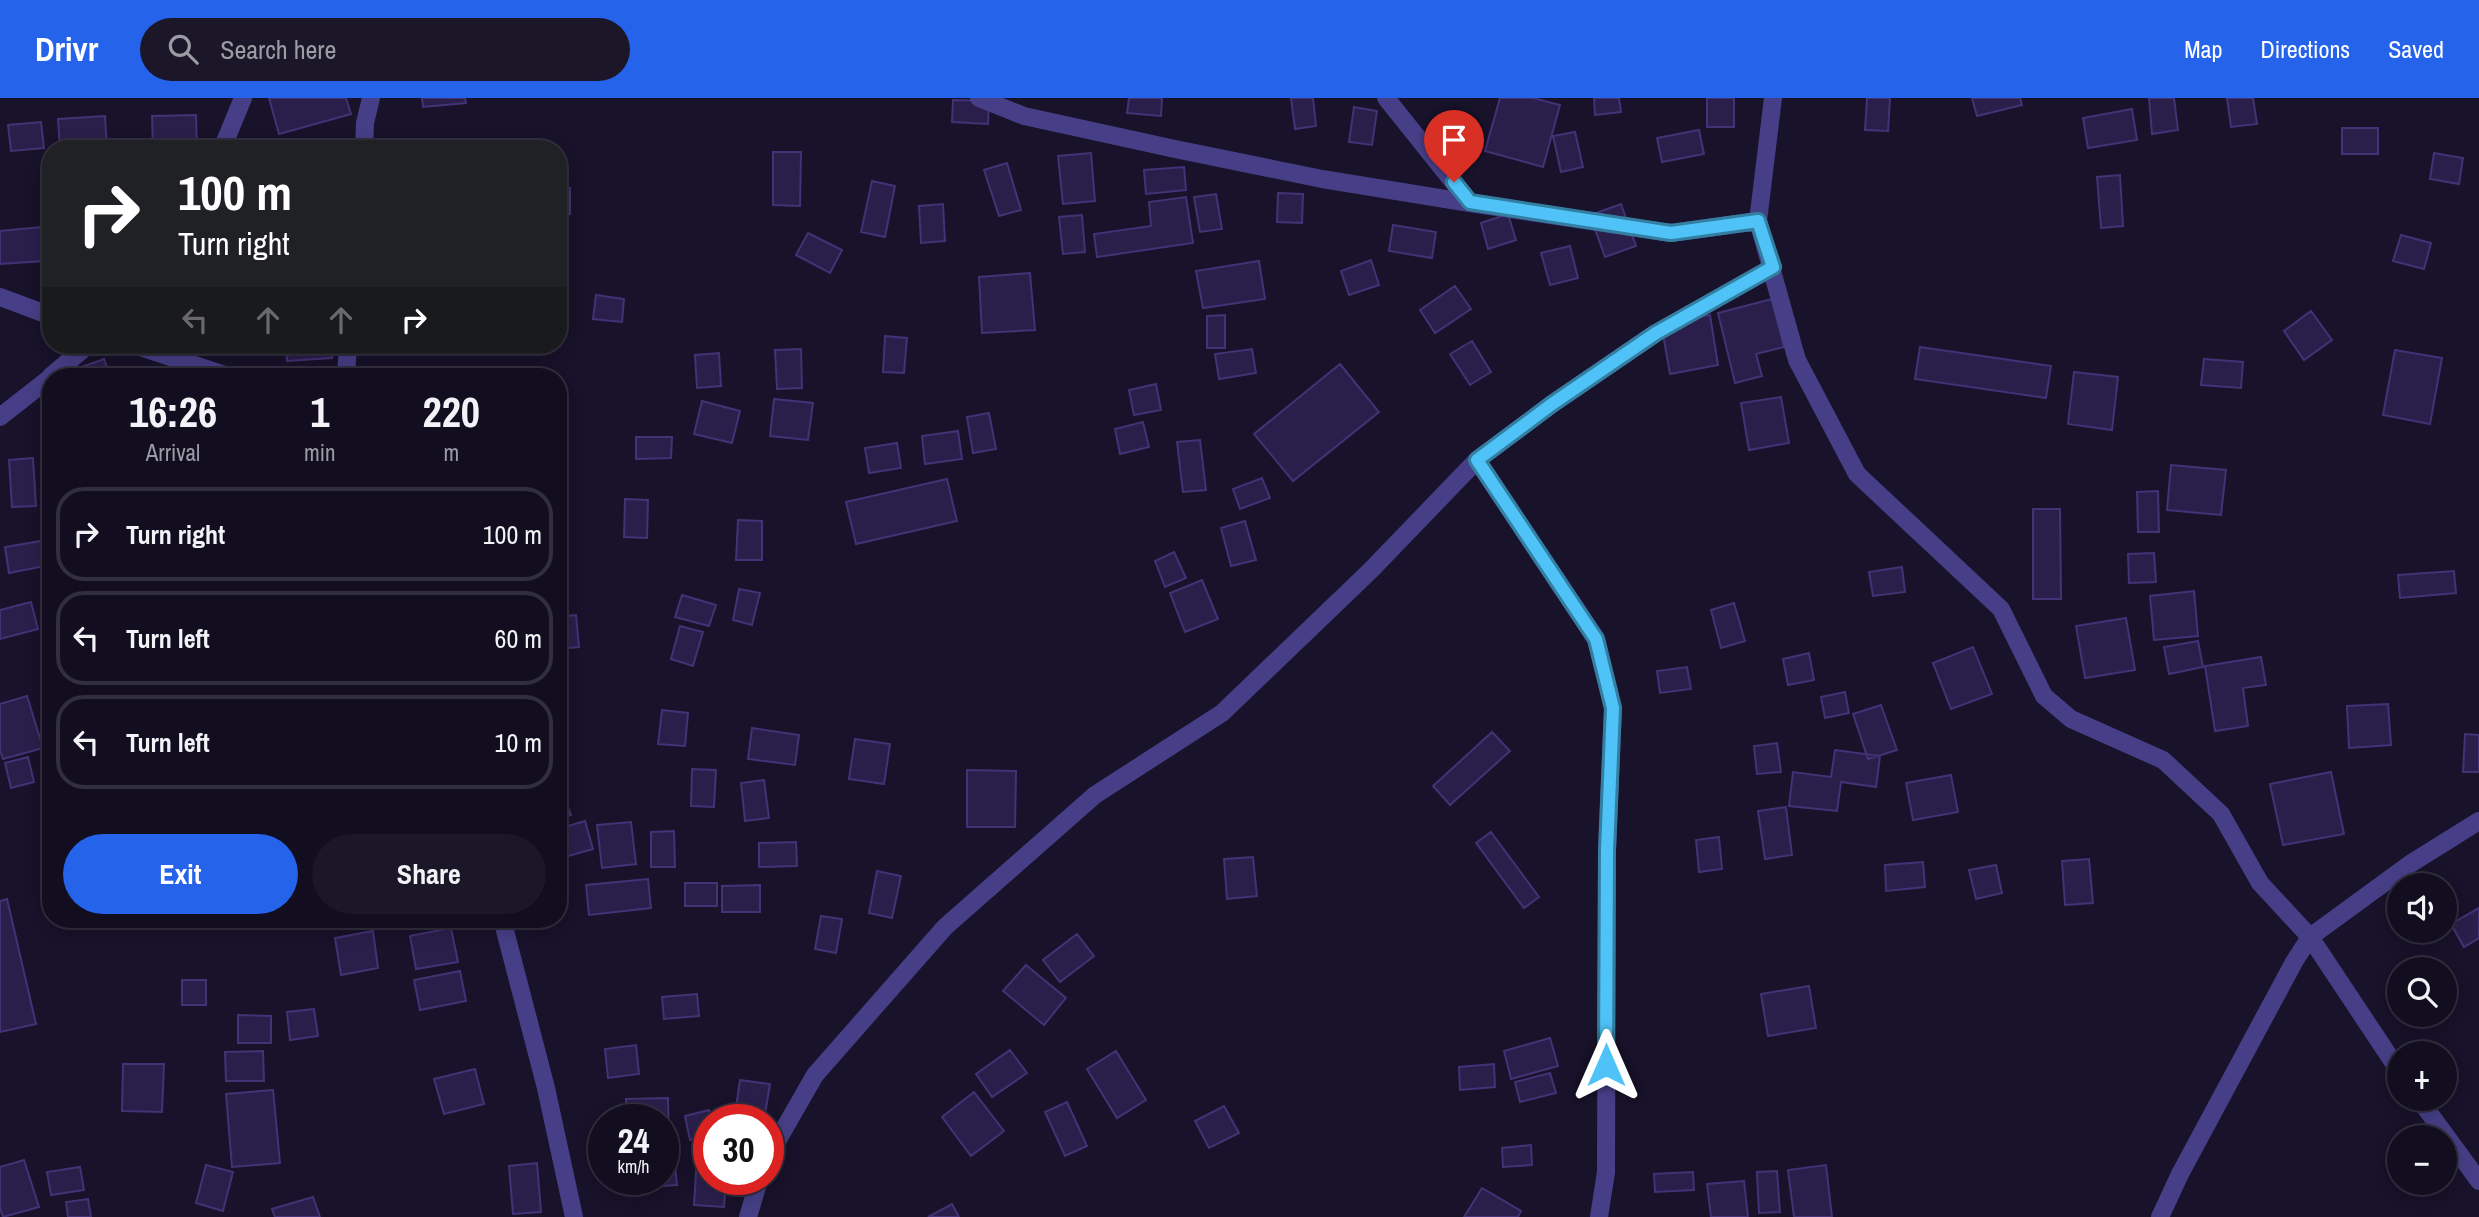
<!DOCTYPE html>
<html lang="en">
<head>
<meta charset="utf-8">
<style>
  body { margin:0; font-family:"Archivo Narrow",sans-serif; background:#1b1729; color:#f1f3f6; height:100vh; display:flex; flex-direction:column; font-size:26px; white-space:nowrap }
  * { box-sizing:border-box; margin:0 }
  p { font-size:23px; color:#9c9ca5 }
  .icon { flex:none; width:38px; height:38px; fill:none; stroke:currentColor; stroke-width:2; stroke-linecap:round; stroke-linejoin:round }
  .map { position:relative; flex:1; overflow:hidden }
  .panel { position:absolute; left:42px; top:270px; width:525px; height:560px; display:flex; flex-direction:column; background:#120e20; border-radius:28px; box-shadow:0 4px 18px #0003,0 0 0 2px #312e3e }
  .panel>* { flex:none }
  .top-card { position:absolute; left:42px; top:42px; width:525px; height:214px; border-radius:28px; box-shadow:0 4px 18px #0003,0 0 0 2px #312e3e; background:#202124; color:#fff; overflow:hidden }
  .controls { position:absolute; left:2387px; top:775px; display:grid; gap:14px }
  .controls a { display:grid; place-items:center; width:70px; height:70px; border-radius:50%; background:#120e20; box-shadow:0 4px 18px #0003,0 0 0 2px #312e3e; font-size:35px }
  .speed { position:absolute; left:588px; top:1006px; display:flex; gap:14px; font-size:35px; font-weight:700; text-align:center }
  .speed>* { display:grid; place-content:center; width:91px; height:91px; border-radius:50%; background:#120e20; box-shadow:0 4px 18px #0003,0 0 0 2px #312e3e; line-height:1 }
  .speed small { font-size:18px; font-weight:400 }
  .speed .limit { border:10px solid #d22; background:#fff; color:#111 }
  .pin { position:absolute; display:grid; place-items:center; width:60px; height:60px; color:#fff; margin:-72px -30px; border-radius:50% 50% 50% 0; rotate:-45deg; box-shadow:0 0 7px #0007 }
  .pin .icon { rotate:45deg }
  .me { position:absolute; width:77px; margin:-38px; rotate:0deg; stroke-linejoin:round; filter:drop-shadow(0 0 5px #0008) }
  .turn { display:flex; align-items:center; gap:24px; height:147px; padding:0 21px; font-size:32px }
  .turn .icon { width:91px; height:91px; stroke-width:2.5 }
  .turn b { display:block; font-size:49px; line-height:60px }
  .lanes { display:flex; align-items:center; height:66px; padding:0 21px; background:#0003; justify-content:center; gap:35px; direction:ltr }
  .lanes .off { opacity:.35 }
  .eta { display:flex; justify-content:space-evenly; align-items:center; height:119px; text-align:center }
  .eta b { font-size:42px; font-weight:800; line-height:49px }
  .button { display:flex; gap:14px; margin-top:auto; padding:14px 21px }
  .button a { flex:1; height:80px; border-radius:42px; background:#2563eb; color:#fff; font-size:28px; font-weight:800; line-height:80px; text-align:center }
  .button a+a { background:#1b1729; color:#f1f3f6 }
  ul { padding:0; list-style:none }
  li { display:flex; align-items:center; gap:21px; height:94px; margin:0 14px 10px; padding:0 7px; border:4px solid #312e3e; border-radius:28px }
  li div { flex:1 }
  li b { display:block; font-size:26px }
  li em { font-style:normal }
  header { display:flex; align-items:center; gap:42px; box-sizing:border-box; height:98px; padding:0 35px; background:#2563eb; color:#fff }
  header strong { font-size:33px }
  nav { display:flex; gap:38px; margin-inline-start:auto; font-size:24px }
  .search { width:490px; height:63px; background:#1b1729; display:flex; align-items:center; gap:18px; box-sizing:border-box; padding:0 24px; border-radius:38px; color:#9c9ca5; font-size:26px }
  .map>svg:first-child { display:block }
  .building { fill:#2a1f4b; stroke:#433275; stroke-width:2 }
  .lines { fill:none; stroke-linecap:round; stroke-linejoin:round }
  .minor { stroke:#463f87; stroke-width:18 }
  .route-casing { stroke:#337fa1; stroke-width:18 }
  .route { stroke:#4fc3f7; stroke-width:12 }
</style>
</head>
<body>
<header>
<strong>Drivr</strong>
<div class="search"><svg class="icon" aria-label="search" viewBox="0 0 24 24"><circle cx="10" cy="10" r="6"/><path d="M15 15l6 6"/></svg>Search here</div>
<nav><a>Map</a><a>Directions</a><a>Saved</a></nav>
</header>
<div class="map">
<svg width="2479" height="1119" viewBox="0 0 2479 1119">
  <rect width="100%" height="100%" fill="#18122a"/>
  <path class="building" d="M269,0H346L351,16L279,36Z
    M422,0H465L466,5L423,9Z
    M1129,0H1162L1161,18L1127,15Z
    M1291,0H1313L1316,28L1295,31Z
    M1500,0H1533L1560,7L1543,69L1485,53Z
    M1594,0H1619L1621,14L1595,17Z
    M1707,0H1734V29H1707Z
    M1867,0H1890L1888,33L1865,32Z
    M1972,0H2020L2022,7L1977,18Z
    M2149,0H2174L2178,32L2152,36Z
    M2227,0H2253L2257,26L2231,29Z
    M953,2L989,3L988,26L952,24Z
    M1354,9L1377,13L1372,47L1349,44Z
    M2132,11L2137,42L2088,50L2083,20Z
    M196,17L197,51H153L152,18Z
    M105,18L107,51H60L58,21Z
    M41,24L44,50L11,53L8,27Z
    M2342,30H2378V56H2342Z
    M1699,32L1704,56L1662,64L1657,40Z
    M1575,34L1583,69L1561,74L1553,38Z
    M773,54H801L800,108L773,107Z
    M1091,55L1095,103L1063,106L1058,58Z
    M2434,55L2463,60L2459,86L2430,81Z
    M1007,65L1021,112L999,118L984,72Z
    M1184,69L1186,92L1146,96L1144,72Z
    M2120,77L2123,128L2101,130L2097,79Z
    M872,83L895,88L885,139L861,134Z
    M558,90H570V116H558Z
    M1278,95L1303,96L1302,125L1277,124Z
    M1216,96L1222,131L1200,134L1194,99Z
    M1186,99L1193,145L1097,159L1094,136L1151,128L1149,104Z
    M943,106L945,143L921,145L919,108Z
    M1621,106L1636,148L1605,159L1590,117Z
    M1508,116L1516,142L1488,151L1481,125Z
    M1082,117L1085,154L1063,156L1059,119Z
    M1393,127L1436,134L1432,160L1389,153Z
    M41,129L44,163L0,166V133Z
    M808,135L842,152L830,175L796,157Z
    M2401,137L2431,145L2424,171L2393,163Z
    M1570,148L1578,180L1550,187L1541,155Z
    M1371,162L1379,187L1349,197L1341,173Z
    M1259,163L1265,201L1203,210L1196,173Z
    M1030,175L1035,232L982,235L979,179Z
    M1455,188L1471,211L1435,235L1420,212Z
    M596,197L624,201L622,224L593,221Z
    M1772,201L1784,249L1756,256L1762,278L1735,285L1718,215Z
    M2311,213L2332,242L2304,262L2284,233Z
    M1225,217V250H1207V218Z
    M1710,217L1718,267L1670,276L1661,225Z
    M885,238L907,240L904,275L883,274Z
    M1472,243L1491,274L1470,287L1450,256Z
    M286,247H332V260L287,263Z
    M373,247H425V248L374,253Z
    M1920,249L2051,268L2046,300L1915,281Z
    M801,251L802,290L777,291L775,252Z
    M1252,251L1256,275L1219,281L1215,256Z
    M2395,252L2442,260L2430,326L2383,317Z
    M719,255L721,288L697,290L695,257Z
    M104,261L110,278H75L73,272Z
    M2204,261L2243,264L2241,290L2201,287Z
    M1340,266L1379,314L1293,383L1254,336Z
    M278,271L327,272V278H278Z
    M2074,274L2118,279L2112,332L2068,326Z
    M1156,286L1161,312L1134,317L1129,292Z
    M1781,299L1789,345L1749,352L1741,305Z
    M774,301L813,305L808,342L770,338Z
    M702,303L740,313L732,345L694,336Z
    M989,315L996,351L973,355L967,319Z
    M1143,324L1149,349L1120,356L1115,331Z
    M958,333L962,361L925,366L922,338Z
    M636,339H672L671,360L636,361Z
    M1200,342L1206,392L1183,394L1177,344Z
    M897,345L901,370L869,375L865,350Z
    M33,360L36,408L12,409L9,362Z
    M2171,367L2226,372L2221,417L2167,412Z
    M1262,380L1270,400L1240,411L1233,391Z
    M947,381L957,423L856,446L846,404Z
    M2158,393L2159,434H2138L2137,394Z
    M625,401L648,402L647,440L624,439Z
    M558,409H562L567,455L558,456Z
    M2033,411H2060L2061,501H2033Z
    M738,422L762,423V462H736Z
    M1245,423L1256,462L1231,468L1221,430Z
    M41,443L45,468L9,475L5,449Z
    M1174,454L1186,480L1165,489L1155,463Z
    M2154,455L2156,484L2129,485L2128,456Z
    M1902,469L1905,494L1873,498L1869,474Z
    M2454,473L2456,495L2400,500L2398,477Z
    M1202,482L1218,521L1185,534L1170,495Z
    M739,491L760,495L752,527L733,522Z
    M2194,493L2198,538L2154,542L2150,498Z
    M682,497L716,507L709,528L675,519Z
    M31,504L38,531L0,541V512Z
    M1734,505L1745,543L1721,550L1711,512Z
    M576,517L579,549L558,551V519Z
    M2126,520L2135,572L2085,580L2076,528Z
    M680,528L703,534L693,568L671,561Z
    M2198,543L2203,569L2169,576L2164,549Z
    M1973,549L1992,596L1951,611L1933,565Z
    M1809,555L1814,582L1788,587L1783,561Z
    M2261,559L2266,587L2243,590L2248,628L2215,633L2205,568Z
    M1687,569L1691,591L1660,595L1657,573Z
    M1845,594L1849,615L1825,620L1821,599Z
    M27,598L43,650L3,661L0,652V606Z
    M2388,606L2391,647L2349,650L2347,608Z
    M1881,607L1897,652L1868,661L1853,616Z
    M662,612L688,615L685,648L658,646Z
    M752,630L799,637L795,667L748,661Z
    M1492,634L1510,653L1450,707L1433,688Z
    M2465,636L2479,637V674H2463Z
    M855,641L890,646L884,686L849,681Z
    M1777,645L1781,674L1757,676L1754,648Z
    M1835,652L1880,658L1876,689L1841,684L1837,713L1789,708L1793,674L1831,679Z
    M28,659L34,684L11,690L5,665Z
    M692,671L716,672L714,709L691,708Z
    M967,672L1016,673L1015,729H967Z
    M2331,674L2344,736L2283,747L2270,686Z
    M1951,677L1958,714L1913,722L1906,685Z
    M764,682L769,720L745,723L741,685Z
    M558,683L571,717L558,721Z
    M1786,709L1792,757L1765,761L1758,713Z
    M585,723L593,751L558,761V731Z
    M631,724L636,766L602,770L597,727Z
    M674,733L675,769H651V734Z
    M1491,734L1539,799L1524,810L1476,745Z
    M1719,739L1722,771L1699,774L1696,742Z
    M796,744L797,768L759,769V745Z
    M1253,759L1257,798L1227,801L1224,761Z
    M2089,761L2093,805L2065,807L2062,763Z
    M1923,764L1925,789L1886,793L1885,767Z
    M1996,767L2002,795L1976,801L1969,772Z
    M877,773L901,778L892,820L869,815Z
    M648,781L651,810L589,817L586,787Z
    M685,785H717V808H685Z
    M760,787V814H722V788Z
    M7,801L36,926L0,934V803Z
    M2479,810V840L2464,849L2451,826Z
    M821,818L842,821L836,855L815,851Z
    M407,821H449L450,827L408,831Z
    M451,830L458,864L416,871L410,838Z
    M373,833L378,870L341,877L335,840Z
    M1077,836L1094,858L1060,884L1043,862Z
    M1026,867L1066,900L1044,927L1003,893Z
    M460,873L466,903L420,912L414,882Z
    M182,882H206V907H182Z
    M1809,888L1816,930L1768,938L1761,896Z
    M697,896L699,918L664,921L662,899Z
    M314,911L318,938L290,942L287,914Z
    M238,917L271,918V945H238Z
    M1550,940L1558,968L1511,981L1504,953Z
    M636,947L639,976L608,980L605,951Z
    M1010,952L1027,975L992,999L976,976Z
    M263,953L264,983H226L225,954Z
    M1116,953L1146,1002L1117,1020L1087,971Z
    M123,966H164L162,1014L122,1013Z
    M1494,966L1495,989L1460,992L1459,969Z
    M475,971L484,1006L444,1016L434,981Z
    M1550,975L1556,995L1520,1004L1515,984Z
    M740,982L770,986L764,1022H734Z
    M273,992L280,1065L232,1069L226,996Z
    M974,994L1004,1033L971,1058L942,1019Z
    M668,1000L669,1044H663V1022H627L626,1001Z
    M1067,1004L1087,1048L1065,1058L1045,1014Z
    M1224,1008L1239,1035L1209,1050L1195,1023Z
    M709,1012L711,1022H709V1037L690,1042L685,1018Z
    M698,1044L709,1045V1082H726L724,1109L694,1107Z
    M1531,1047L1532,1067L1503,1069L1502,1050Z
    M674,1056L677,1087L628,1090L627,1082H663V1057Z
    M24,1062L39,1109L3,1119L0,1110V1069Z
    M537,1065L541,1114L513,1116L509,1068Z
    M206,1067L233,1074L223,1113L196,1105Z
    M1826,1067L1832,1119H1794L1788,1072Z
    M80,1069L84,1092L51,1097L47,1074Z
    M1777,1073L1780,1114L1759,1115L1757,1074Z
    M1693,1074L1694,1092L1655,1094L1654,1076Z
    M1744,1083L1748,1119H1711L1707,1086Z
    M1482,1090L1521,1113L1518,1119H1464Z
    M313,1099L320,1119H275L272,1111Z
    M88,1101L91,1119H68L66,1104Z
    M952,1106L959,1119H928Z"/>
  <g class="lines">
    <path class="minor" d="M979,0L1024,18L1175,51L1322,81L1470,105L1671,135L1758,123
      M1386,0L1470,105
      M1773,0L1758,123L1797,262L1857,376L2001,511L2044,598L2071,621L2163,662L2221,716L2260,785L2310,839L2399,973
      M222,51L243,0
      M364,51L365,25L371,0
      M0,199L51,218
      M134,247L228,278
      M51,278L88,247
      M346,278L348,247
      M0,319L51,279
      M1477,362L1596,541L1613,610L1607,753L1606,1074L1599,1119
      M502,821L546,990L574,1119
      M2419,1001L2479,1083
      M768,1059L815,977L945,829L1095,697L1222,615L1371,472L1477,362L1552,306L1656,235L1773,169
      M748,1119L759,1082
      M2160,1119L2180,1076L2294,864L2310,839L2410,766L2479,723"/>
  </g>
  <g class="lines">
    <defs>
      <path id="route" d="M1454,84L1470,104L1671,135L1758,123L1773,169L1656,235L1552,306L1477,362L1596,541L1613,610L1607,752L1606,967"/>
    </defs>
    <use href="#route" class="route-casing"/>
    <use href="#route" class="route"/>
  </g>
</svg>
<div class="controls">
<a><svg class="icon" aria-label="sound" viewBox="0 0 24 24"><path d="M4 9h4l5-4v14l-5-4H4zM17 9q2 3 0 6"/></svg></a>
<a><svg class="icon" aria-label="search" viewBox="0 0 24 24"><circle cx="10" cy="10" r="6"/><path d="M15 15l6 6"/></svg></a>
<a>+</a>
<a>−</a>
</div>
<div class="speed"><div>24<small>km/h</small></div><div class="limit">30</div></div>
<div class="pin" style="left:1454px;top:84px;background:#d93025"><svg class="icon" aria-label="arrive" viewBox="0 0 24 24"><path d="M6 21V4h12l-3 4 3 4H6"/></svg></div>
<svg class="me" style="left:1606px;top:967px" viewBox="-20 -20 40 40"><path d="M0-17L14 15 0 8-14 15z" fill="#4fc3f7" stroke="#fff" stroke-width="4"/></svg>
<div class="top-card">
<div class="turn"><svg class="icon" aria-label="right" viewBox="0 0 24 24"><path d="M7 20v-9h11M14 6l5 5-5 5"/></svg><div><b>100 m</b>Turn right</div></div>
<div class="lanes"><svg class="icon off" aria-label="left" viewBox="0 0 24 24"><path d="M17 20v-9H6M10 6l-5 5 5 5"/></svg><svg class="icon off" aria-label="ahead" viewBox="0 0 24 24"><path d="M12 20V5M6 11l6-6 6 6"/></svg><svg class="icon off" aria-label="ahead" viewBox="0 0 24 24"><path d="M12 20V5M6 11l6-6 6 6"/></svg><svg class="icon" aria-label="right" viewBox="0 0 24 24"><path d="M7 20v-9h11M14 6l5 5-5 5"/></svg></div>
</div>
<section class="panel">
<div class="eta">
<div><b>16:26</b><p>Arrival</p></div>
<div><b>1</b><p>min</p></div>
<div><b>220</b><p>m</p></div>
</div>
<ul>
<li><svg class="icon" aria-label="right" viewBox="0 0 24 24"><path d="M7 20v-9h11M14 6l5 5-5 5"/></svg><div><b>Turn right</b></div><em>100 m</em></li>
<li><svg class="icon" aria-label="left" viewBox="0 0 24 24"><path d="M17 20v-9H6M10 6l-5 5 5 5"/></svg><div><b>Turn left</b></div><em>60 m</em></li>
<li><svg class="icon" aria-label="left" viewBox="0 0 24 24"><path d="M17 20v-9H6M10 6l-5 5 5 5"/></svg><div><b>Turn left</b></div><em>10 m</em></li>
</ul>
<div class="button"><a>Exit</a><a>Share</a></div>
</section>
</div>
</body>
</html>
